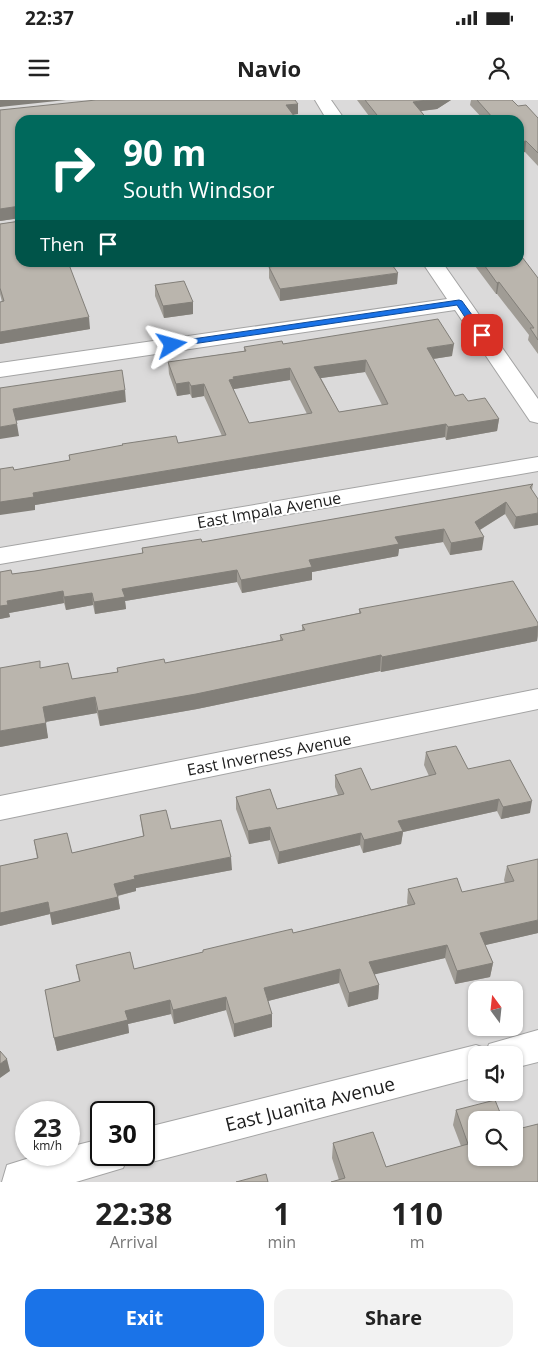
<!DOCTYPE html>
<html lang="en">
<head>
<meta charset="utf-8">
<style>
  body { margin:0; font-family:"Open Sans",sans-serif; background:#f2f2f2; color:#222; height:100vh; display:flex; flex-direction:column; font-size:19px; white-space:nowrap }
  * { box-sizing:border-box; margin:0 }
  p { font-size:16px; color:#767676 }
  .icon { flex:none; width:28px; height:28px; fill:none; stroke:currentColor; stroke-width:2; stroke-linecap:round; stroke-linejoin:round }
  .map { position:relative; height:1082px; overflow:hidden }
  .side { display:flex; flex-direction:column; background:#fff; flex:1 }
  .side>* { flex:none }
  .hud { position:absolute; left:15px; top:15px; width:509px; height:152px; border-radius:15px; box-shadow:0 1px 4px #0004; background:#00695c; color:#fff; overflow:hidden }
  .needle { width:32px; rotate:345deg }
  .buttons { position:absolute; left:468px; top:881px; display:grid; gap:10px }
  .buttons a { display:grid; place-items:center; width:55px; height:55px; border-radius:10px; background:#fff; box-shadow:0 1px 4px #0004; font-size:25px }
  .speed { position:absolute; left:15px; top:1001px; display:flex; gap:10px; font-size:25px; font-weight:700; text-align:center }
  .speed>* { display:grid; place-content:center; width:65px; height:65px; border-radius:50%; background:#fff; box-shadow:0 1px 4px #0004; line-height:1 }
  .speed small { font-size:12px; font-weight:400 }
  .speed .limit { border:2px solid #111; border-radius:8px; background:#fff; color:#111 }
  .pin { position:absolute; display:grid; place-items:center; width:42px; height:42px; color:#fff; margin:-21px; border-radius:10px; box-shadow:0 2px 8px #0006 }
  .me { position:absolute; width:55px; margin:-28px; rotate:82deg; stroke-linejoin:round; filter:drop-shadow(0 0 4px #0008) }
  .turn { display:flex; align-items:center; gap:18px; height:105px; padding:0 25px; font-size:22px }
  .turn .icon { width:65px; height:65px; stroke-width:2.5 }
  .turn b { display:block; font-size:35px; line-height:42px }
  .then { display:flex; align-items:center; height:48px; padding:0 25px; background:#0003; gap:10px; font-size:19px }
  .eta { display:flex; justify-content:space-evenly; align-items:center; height:85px; text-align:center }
  .eta b { font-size:30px; font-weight:700; line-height:35px }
  .primary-button { display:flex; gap:10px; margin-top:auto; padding:10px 25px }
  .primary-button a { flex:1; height:58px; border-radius:15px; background:#1a73e8; color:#fff; font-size:20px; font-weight:700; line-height:58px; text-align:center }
  .primary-button a+a { background:#f2f2f2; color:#222 }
  .status { display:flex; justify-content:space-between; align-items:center; height:35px; padding:0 25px; background:#fff; direction:ltr }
  .status svg { height:14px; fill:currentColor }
  header { display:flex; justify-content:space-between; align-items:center; height:65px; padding:0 25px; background:#fff; font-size:22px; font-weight:700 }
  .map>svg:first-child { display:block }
  .residential { fill:#dbdada; fill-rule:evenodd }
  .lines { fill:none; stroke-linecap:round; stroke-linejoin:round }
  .minor-casing { stroke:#a4a4a4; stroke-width:2 }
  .minor { fill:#fff; fill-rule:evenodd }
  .wall { fill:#a09c95; fill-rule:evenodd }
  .shaded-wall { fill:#827f79 }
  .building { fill:#bab5ad; stroke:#827f79; fill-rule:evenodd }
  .route { fill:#1a73e8; stroke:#114b97 }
  .labels { text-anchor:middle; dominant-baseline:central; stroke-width:4; stroke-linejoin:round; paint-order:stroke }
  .street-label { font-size:16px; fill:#1d1d1d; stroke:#fff }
  .near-street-label { font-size:19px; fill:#1d1d1d; stroke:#fff }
</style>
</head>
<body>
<div class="status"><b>22:37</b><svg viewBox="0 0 49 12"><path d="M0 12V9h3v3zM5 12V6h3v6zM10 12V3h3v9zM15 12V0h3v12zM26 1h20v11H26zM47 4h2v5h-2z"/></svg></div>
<header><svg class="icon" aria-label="menu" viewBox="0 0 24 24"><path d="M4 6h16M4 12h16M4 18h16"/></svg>Navio<svg class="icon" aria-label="person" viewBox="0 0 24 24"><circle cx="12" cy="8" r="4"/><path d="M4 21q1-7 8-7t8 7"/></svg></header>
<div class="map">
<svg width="538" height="1082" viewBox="0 0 538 1082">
  <rect width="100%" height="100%" fill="#eeece3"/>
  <path class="residential" d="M0,0H538V1082H0ZM20,20H519V162H20ZM476,890H514V928H476ZM476,955H514V992H476ZM26,1012H69V1055H26ZM101,1012H144V1055H101ZM476,1020H514V1058H476Z"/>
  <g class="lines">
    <defs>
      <path id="minor" d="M315,0H331L345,20H327Z
        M422,162H442L538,299V323L530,321L455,210L0,277V263L447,199Z
        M538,357V371L0,464V448Z
        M538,589V609L0,720V696Z
        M538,930V962L514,968V955H476V977L144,1064L131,1059L129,1055H144V1028L476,945L487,949L489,944Z
        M101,1039V1055H129L123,1068L76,1082H2L7,1065L39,1055H69V1047Z"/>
    </defs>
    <use href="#minor" class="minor-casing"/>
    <use href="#minor" class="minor"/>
  </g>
  <path class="wall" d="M357,0H451L437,9L421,11L428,20H372Z
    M471,0H512L518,6L538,18V66L525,52L519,53V20H484L470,5Z
    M298,4V14L20,20L79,162L69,164L90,229L0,244V202H2L0,194V124L20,121V118L0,121V10Z
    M472,162H519L538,178V254L528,240L529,235L497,194H496Z
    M269,167L397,184L280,201L269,178Z
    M155,185L193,202V214L164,218L155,196Z
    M283,244L452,256L433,259L455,296L468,301L499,319L497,331L446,340L445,337L35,405V410L14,370L70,360L69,355L178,343L222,336L204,296L192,298L190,294L177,296L169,274L168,262L244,251V247ZM365,272L382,305L339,312L321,278ZM290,280L307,314L249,323L234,292V289Z
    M533,384L532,390L514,429L505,414L480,430L482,450L450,455L443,442L399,449L398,456L312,472V480L242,493L237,482L125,501L126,509L95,514L93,505L66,510L64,503L9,513L10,517L0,519V472L12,474L35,471L142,454V448L202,442Z
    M359,509L538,523V536L537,541L381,572L380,571L197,609L100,626L97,613L45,622L48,638L0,647L40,568L72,579L117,572V568L165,563L280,540V535L302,530V525L359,513Z
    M426,652L468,669L530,713L501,719L497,711L403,732L401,744L363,753L360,745L278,764L270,740L249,744L236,709V697L277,709L338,695L335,687V675L371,690L429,676L424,665Z
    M140,715L171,729L232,770L136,788V791L118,796L120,809L52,825L50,814L0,826V766L37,758L34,740L72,753L143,736Z
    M507,766L538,833L485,845L493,863L490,877L455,884L445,858L374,874L379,885L378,899L348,907L339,883L268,901L272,927L234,937L226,910L174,924L171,914L128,924L129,933L57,951L45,890L79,881L76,865L134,869L203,852V850L293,833L408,805L407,803L408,789L462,792L505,783L504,780Z
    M456,1010L476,1058L538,1082L339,1080L332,1058L333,1043L386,1067L461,1046L453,1025Z"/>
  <path class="shaded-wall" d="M0,0H66L0,7Z
    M427,0H451L437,9L413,12V2Z
    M298,4V14L286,16V5Z
    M526,41L525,52L519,53L520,42Z
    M20,106V118L0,121V109Z
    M65,162H79L66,164Z
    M398,173L397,184L280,201V189Z
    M499,182L497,194H496L497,183Z
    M193,202V214L164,218L163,206Z
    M89,217L90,229L0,244V232Z
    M454,244L452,256L426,260L427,248Z
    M366,260L365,272L314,279V267Z
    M290,268V280L234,289V292H229V280L233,277Z
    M189,282L190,294L177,296L176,284Z
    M204,284V296L192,298L191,286Z
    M125,290L126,302L15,321L13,309Z
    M499,319L497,331L446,340L448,327Z
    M17,324L19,336L0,339V327Z
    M446,324L445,337L35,405V410L0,415V402L33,393Z
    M506,402L505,414L473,434L475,422Z
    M538,413V425L514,429L516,417Z
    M444,429L443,442L399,449L398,456L312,472V480L242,493L241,480L309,460L395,437Z
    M484,437L482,450L450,455L451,443Z
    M237,470V482L125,501L126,509L95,514L94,502L122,489Z
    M63,491L64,503L9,513L10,517L0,519V506L7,501Z
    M92,493L93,505L66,510L64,497Z
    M538,526L537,541L381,572L382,557Z
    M381,555L380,571L197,609L100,626L98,611Z
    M95,597L97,613L45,622L43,607Z
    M46,623L48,638L0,647V631Z
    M499,699L497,711L403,732L401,744L363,753L364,740L398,721Z
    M532,701L530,713L501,719L503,707Z
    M270,727V740L249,744L248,731Z
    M361,733L360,745L278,764L279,752Z
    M231,757L232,770L136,788V791L116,796L114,784L134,776Z
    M118,797L120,809L52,825L50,813Z
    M48,802L50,814L0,826V813Z
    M538,820V833L477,847L480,833Z
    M447,845L445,858L368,876L369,862Z
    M493,863L490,877L455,884L457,871Z
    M340,869L339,883L264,902V888Z
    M379,885L378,899L348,907L349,893Z
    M226,897V910L174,924L173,910Z
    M170,900L171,914L128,924L129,933L57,951L54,938L125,911Z
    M272,914V927L234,937V924Z
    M7,959L10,971L0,978V964Z"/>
  <path class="building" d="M96,0H295L298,4L286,5L297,20H20V162H68L89,217L0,232V202L4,201L0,188V124L20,121V106L0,109V10Z
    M365,0H427L413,2L428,20H381Z
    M477,0H512L518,6L526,5L538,18V53L526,41L520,42L519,41V20H499L497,17L493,18Z
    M519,153L538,178V240L530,228H534L499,182L497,183L482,162H519Z
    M303,162H390L398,173L280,189L269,167Z
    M184,181L193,202L163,206L155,185Z
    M438,219L454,244L427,248L455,296L463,294L468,301L485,298L499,319L448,327L446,324L33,393L34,397L0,402V369L13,367L14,370L70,360L69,355L123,345L122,344L176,336L178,343L226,335L204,284L191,286L189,282L176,284L168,262L246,251L244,247L282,241L283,244ZM366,260L388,304L339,312L314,267ZM290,268L312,313L249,323L229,280L234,279L233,277Z
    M122,270L125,290L13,309L17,324L0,327V288Z
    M533,384L530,387L538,399V413L516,417L506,402L475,422L484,437L451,443L444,429L395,437L399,444L309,460L312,467L241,480L237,470L122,489L125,497L94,502L92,493L64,497L63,491L7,501L8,505L0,506V472L11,470L12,474L35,471L143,453L142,448L201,439L202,442Z
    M513,481L538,523V526L382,557L381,555L196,594L98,611L95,597L43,607L46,623L0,631V568L40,561V568L68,563L72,579L118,572L117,568L164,559L165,563L283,540L280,535L305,530L302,525L361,513L359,509Z
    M456,646L468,669L510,660L532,701L503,707L499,699L398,721L403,731L364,740L361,733L279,752L270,727L248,731L236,697L270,689L277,709L344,694L335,675L361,668L371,690L436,674L426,652Z
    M166,710L171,729L221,720L231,757L134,776L135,779L114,784L118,797L50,813L48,802L0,813V766L38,758L34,740L67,733L72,753L144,736L140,715Z
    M538,759V820L480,833L493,863L457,871L447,845L369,862L379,885L349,893L340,869L264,888L272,914L234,924L226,897L173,910L170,900L125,911L128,920L54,938L45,890L80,881L76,865L130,852L134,869L203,852V850L292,829L293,833L415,804L408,789L457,778L462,792L514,781L507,766Z
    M0,951L7,959L0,964Z
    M495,1000L503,1020H476V1058H514V1030L538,1024V1082H331L345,1078L333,1043L373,1032L386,1067L468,1044L456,1010Z
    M266,1074L268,1082H236Z"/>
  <path class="route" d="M459,200L462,201L485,233V237H478L457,205L172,247L168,245L172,242Z"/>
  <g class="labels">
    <g class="street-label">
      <text transform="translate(269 410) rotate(-10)">East Impala Avenue</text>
      <text transform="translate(269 654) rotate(-11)">East Inverness Avenue</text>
    </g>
    <g class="near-street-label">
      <text transform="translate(310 1004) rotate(-14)">East Juanita Avenue</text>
    </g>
  </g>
</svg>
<div class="buttons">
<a><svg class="needle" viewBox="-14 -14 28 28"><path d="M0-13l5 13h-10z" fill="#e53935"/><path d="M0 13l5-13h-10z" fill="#767676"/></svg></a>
<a><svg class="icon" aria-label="sound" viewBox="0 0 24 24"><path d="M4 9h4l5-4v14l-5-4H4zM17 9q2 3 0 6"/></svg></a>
<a><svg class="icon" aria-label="search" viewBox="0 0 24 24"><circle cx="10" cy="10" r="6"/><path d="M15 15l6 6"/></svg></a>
</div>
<div class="speed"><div>23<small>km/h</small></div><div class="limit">30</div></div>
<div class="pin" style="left:482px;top:235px;background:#d93025"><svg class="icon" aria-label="arrive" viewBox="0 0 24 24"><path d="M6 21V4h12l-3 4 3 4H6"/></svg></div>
<svg class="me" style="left:172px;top:245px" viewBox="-20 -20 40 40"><path d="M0-17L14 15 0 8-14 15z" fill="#1a73e8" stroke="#fff" stroke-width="4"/></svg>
<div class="hud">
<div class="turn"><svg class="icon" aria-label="right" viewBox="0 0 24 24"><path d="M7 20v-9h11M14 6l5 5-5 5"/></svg><div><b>90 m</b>South Windsor</div></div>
<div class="then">Then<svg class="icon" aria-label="arrive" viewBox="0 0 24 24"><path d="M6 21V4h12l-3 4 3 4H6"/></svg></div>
</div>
</div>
<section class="side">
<div class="eta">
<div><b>22:38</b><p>Arrival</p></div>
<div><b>1</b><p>min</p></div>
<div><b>110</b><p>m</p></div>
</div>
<div class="primary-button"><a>Exit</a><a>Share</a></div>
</section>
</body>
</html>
